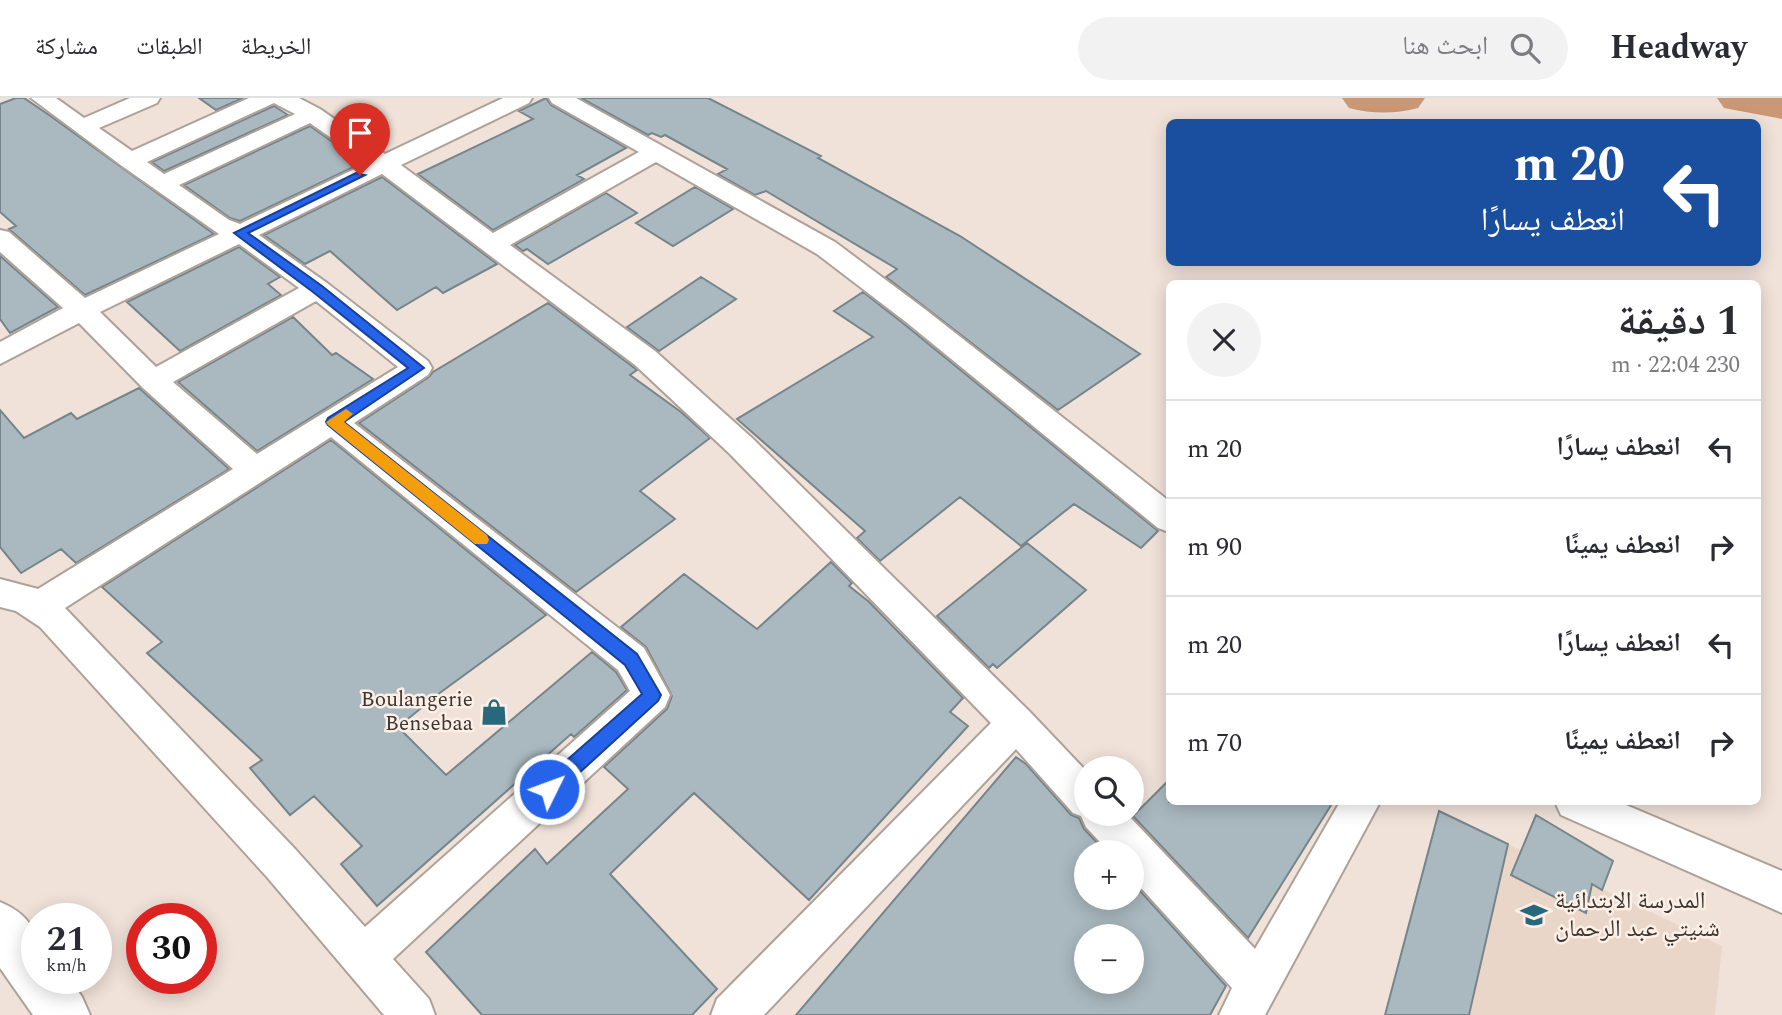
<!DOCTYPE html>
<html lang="ar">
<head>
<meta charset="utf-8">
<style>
  body { margin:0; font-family:Spectral,"Noto Naskh Arabic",serif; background:#f2f2f3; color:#2b2b33; direction:rtl; height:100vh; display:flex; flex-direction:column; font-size:26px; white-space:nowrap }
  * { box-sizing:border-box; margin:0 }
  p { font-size:23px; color:#7c7c81 }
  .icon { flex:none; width:38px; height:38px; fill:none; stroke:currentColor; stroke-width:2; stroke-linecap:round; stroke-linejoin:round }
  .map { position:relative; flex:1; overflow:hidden; direction:ltr }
  .sheet { position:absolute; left:1166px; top:182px; width:595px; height:525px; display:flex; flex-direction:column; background:#fff; border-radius:10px; box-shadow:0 4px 18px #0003; direction:rtl }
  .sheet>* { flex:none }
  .hud { position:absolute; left:1166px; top:21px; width:595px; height:147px; border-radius:10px; box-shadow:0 4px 18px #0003; direction:rtl; background:#1a4fa0; color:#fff; overflow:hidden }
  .buttons { position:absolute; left:1074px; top:658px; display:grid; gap:14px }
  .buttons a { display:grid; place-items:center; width:70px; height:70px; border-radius:50%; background:#fff; box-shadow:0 4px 18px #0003; font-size:35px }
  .speed { position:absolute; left:21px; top:805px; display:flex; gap:14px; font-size:35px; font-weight:700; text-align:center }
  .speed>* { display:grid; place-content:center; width:91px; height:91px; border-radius:50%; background:#fff; box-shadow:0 4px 18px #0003; line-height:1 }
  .speed small { font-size:18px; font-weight:400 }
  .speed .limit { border:10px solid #d22; background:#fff; color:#111 }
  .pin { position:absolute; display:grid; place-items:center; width:60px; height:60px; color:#fff; margin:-72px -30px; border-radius:50% 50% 50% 0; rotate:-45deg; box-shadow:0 0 7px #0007 }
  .pin .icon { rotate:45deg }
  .me { position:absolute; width:77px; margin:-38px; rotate:48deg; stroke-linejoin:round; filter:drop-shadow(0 0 5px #0008) }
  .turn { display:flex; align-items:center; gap:24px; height:147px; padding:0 21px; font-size:32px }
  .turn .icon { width:91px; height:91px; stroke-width:2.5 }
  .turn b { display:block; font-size:49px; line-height:60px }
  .round { display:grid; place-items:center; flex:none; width:74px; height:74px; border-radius:37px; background:#f2f2f3 }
  .overview { display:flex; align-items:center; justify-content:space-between; height:119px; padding:0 21px }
  h1 { font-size:42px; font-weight:700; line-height:52px }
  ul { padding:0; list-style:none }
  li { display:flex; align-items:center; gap:21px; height:98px; padding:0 21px; border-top:2px solid #e1e1e2 }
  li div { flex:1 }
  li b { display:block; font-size:26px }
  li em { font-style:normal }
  header { display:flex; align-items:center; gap:42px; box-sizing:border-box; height:98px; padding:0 35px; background:#fff; border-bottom:2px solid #e1e1e2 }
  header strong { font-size:33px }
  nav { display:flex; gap:38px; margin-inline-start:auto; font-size:24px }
  .search { width:490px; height:63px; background:#f2f2f3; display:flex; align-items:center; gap:18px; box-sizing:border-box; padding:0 24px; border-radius:38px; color:#7c7c81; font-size:26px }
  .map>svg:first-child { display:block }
  .built { fill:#ead6c9 }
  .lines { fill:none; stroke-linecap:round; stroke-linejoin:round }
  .river { fill:#cb9774; fill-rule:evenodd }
  .building { fill:#a9b9bf; stroke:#76858b; stroke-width:2; fill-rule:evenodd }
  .street-casing { stroke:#aea198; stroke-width:4 }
  .primary-casing { stroke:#aea198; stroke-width:4 }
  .street { fill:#fff; fill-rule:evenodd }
  .primary { fill:#fff; fill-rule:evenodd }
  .route { fill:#2563eb; stroke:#184099; stroke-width:2 }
  .slow { fill:#f59e0b }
  .labels { text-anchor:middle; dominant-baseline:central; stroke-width:5; stroke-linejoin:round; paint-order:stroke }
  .poi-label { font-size:21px; fill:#3a3531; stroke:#fdefe6; text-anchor:end }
  .near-poi-label { font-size:24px; fill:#3a3531; stroke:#fdefe6; text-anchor:start }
</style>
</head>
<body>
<header>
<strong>Headway</strong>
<div class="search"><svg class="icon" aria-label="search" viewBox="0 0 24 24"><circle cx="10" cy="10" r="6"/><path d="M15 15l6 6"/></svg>ابحث هنا</div>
<nav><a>الخريطة</a><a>الطبقات</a><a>مشاركة</a></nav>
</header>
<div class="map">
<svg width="1782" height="917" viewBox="0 0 1782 917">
  <rect width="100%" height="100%" fill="#f0e2d9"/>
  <path class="built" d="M1439,713L1722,848L1715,917H1385Z"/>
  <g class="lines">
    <path class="river" d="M1342,0H1425L1418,10C1395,16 1372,16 1349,10Z
      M1717,0H1782V21L1724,10Z"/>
  </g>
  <path class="building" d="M16,0H24L49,17L214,136L85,197L9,131L16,128L0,114V6Z
    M199,0H243L216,12Z
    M546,0L551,7L626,50L577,77L584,81L493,132L418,76L533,21L519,13Z
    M581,0H708L821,58L818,60L960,138L1140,256L1058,312L886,179L897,171L766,93L755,97L718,76L727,71L665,37L661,39L652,35L648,37Z
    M274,8L288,17L164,73L152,64Z
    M310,28L362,65L240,123L230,120L184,87Z
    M382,79L497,166L443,195L436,189L397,212L330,153L305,166L264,137Z
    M695,89L733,111L673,148L636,125Z
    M606,95L637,115L548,166L527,151L523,153L515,147Z
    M239,149L280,179L268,186L281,197L180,253L127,204Z
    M0,158L58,209L10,235L0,221Z
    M701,179L736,201L659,253L627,229Z
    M863,194L904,226L1158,433L1141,450L1074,406L1021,448L960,399L880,463L857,440L865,433L737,321L873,239L834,213Z
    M548,205L633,269L637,272L630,277L681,314L710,340L640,393L675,421L576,494L359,325L429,279L433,274Z
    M293,219L332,257L336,255L373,281L257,353L178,284Z
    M139,290L229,371L76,465L61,451L21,475L0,449V312L24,340L71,315L77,321Z
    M331,342L546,517L437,597L398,629L446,677L592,554L616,574L627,592L574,639L571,636L377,808L341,766L362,748L314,698L290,717L250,670L262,662L147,555L162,544L102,489Z
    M1027,445L1086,492L997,570L993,566L989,570L937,518Z
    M831,464L852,485L849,488L868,503L963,600L950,614L968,628L809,802L694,695L610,776L717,891L692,917H482L426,854L535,751L547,766L628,691L604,669L667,611L672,598L646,549L621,529L684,476L757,531Z
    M1016,659L1026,666L1071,717L1079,720L1084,731L1106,754H1087V800H1132V784L1226,888L1210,917H796ZM1087,838H1132V884H1087Z
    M1169,682V704H1333L1248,840L1133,718Z
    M1439,713L1508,746L1469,917H1385Z
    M1536,717L1613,763L1602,792L1592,786L1586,815L1511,777Z"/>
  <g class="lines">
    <defs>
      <path id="street" d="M31,0H56L84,20L130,0H160L157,5L99,30L132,53L249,0H299L320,11L385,56L503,0H532L529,5L401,67L493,135L639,54L552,5L549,0H576L835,144L926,212L1169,403V434L1158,430L906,224L817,156L656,64L510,147L655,253L752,340L1029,613L1087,674V716H1127L1255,851L1340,704H1380L1265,917H1219L1232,890L1132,780V754H1109L1086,729L1081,718L1073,715L1016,651L764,917H711L717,901L991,625L730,356L635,267L382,76L259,137L327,185L428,263L432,270L428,277L354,325L644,550L670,597L665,609L393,861L429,901L435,917H384L267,779L40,529L16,513L0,509V481L38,491L233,371L143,290L79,225L0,266V244L63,210L0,154V132L9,134L85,200L219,136L122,68ZM274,5L295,16L164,76L147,64ZM310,25L367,65L240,126L229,122L179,87ZM239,146L299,190L156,269L100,214ZM316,203L398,269L257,356L173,284ZM331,339L618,572L630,593L365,829L295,751L65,510Z
        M1555,704H1619L1782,773V815L1561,717Z"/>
      <path id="primary" d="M0,804C40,821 37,842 37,880H69L82,899L90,917H33L0,870Z"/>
    </defs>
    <use href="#street" class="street-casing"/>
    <use href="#primary" class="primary-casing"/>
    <use href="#street" class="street"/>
    <use href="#primary" class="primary"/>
  </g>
  <path class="route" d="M356,75L365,77L248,135L322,188L424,270L344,324L637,556L661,597L658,603L555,697L549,700L542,697L539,691L542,684L642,596L625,567L328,327L326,324L328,320L408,270L313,194L234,135Z"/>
  <path class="slow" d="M346,311L353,316L344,324L487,437L489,442L487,446H475L328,327L326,324Z"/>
  <defs>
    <symbol id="shop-bare" viewBox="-9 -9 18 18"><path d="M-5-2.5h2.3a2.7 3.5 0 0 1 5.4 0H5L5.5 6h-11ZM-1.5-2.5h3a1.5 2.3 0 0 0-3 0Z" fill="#27687c" stroke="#fdefe6" stroke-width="2.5" paint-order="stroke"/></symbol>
    <symbol id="school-bare" viewBox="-9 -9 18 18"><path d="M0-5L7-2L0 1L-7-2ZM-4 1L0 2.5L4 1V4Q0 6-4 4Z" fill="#27687c" stroke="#fdefe6" stroke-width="2.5" paint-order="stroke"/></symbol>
  </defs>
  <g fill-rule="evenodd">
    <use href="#shop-bare" x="475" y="595" width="38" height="38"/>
    <use href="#school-bare" x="1515" y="798" width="38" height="38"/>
  </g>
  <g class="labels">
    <g class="poi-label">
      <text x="473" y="602">Boulangerie<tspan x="473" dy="24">Bensebaa</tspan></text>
    </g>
    <g class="near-poi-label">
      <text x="1555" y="803">المدرسة الابتدائية<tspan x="1555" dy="28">شنيتي عبد الرحمان</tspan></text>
    </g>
  </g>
</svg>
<div class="buttons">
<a><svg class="icon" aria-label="search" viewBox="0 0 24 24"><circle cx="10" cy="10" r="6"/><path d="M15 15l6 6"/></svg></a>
<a>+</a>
<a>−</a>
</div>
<div class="speed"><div>21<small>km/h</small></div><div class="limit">30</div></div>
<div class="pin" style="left:360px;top:77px;background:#d93025"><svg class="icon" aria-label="arrive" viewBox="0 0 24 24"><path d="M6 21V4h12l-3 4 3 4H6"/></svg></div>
<svg class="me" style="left:549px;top:691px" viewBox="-20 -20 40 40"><circle r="17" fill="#2563eb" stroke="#fff" stroke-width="3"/><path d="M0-11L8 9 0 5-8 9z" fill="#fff"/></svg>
<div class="hud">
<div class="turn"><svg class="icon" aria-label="left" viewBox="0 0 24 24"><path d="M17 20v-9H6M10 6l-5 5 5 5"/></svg><div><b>20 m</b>انعطف يسارًا</div></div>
</div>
<section class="sheet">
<div class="overview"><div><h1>1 دقيقة</h1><p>230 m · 22:04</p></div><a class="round"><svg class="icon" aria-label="close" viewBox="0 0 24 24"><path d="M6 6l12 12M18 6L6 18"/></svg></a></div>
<ul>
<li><svg class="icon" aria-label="left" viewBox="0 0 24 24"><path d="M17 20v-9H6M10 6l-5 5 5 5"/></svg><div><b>انعطف يسارًا</b></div><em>20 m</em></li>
<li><svg class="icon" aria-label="right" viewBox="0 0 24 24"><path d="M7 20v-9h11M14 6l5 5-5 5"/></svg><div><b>انعطف يمينًا</b></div><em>90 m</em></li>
<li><svg class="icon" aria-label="left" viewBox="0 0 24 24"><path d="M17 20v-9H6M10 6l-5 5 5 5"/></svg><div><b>انعطف يسارًا</b></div><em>20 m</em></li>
<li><svg class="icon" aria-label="right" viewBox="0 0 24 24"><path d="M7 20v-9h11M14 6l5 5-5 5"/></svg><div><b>انعطف يمينًا</b></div><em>70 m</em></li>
</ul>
</section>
</div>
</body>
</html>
